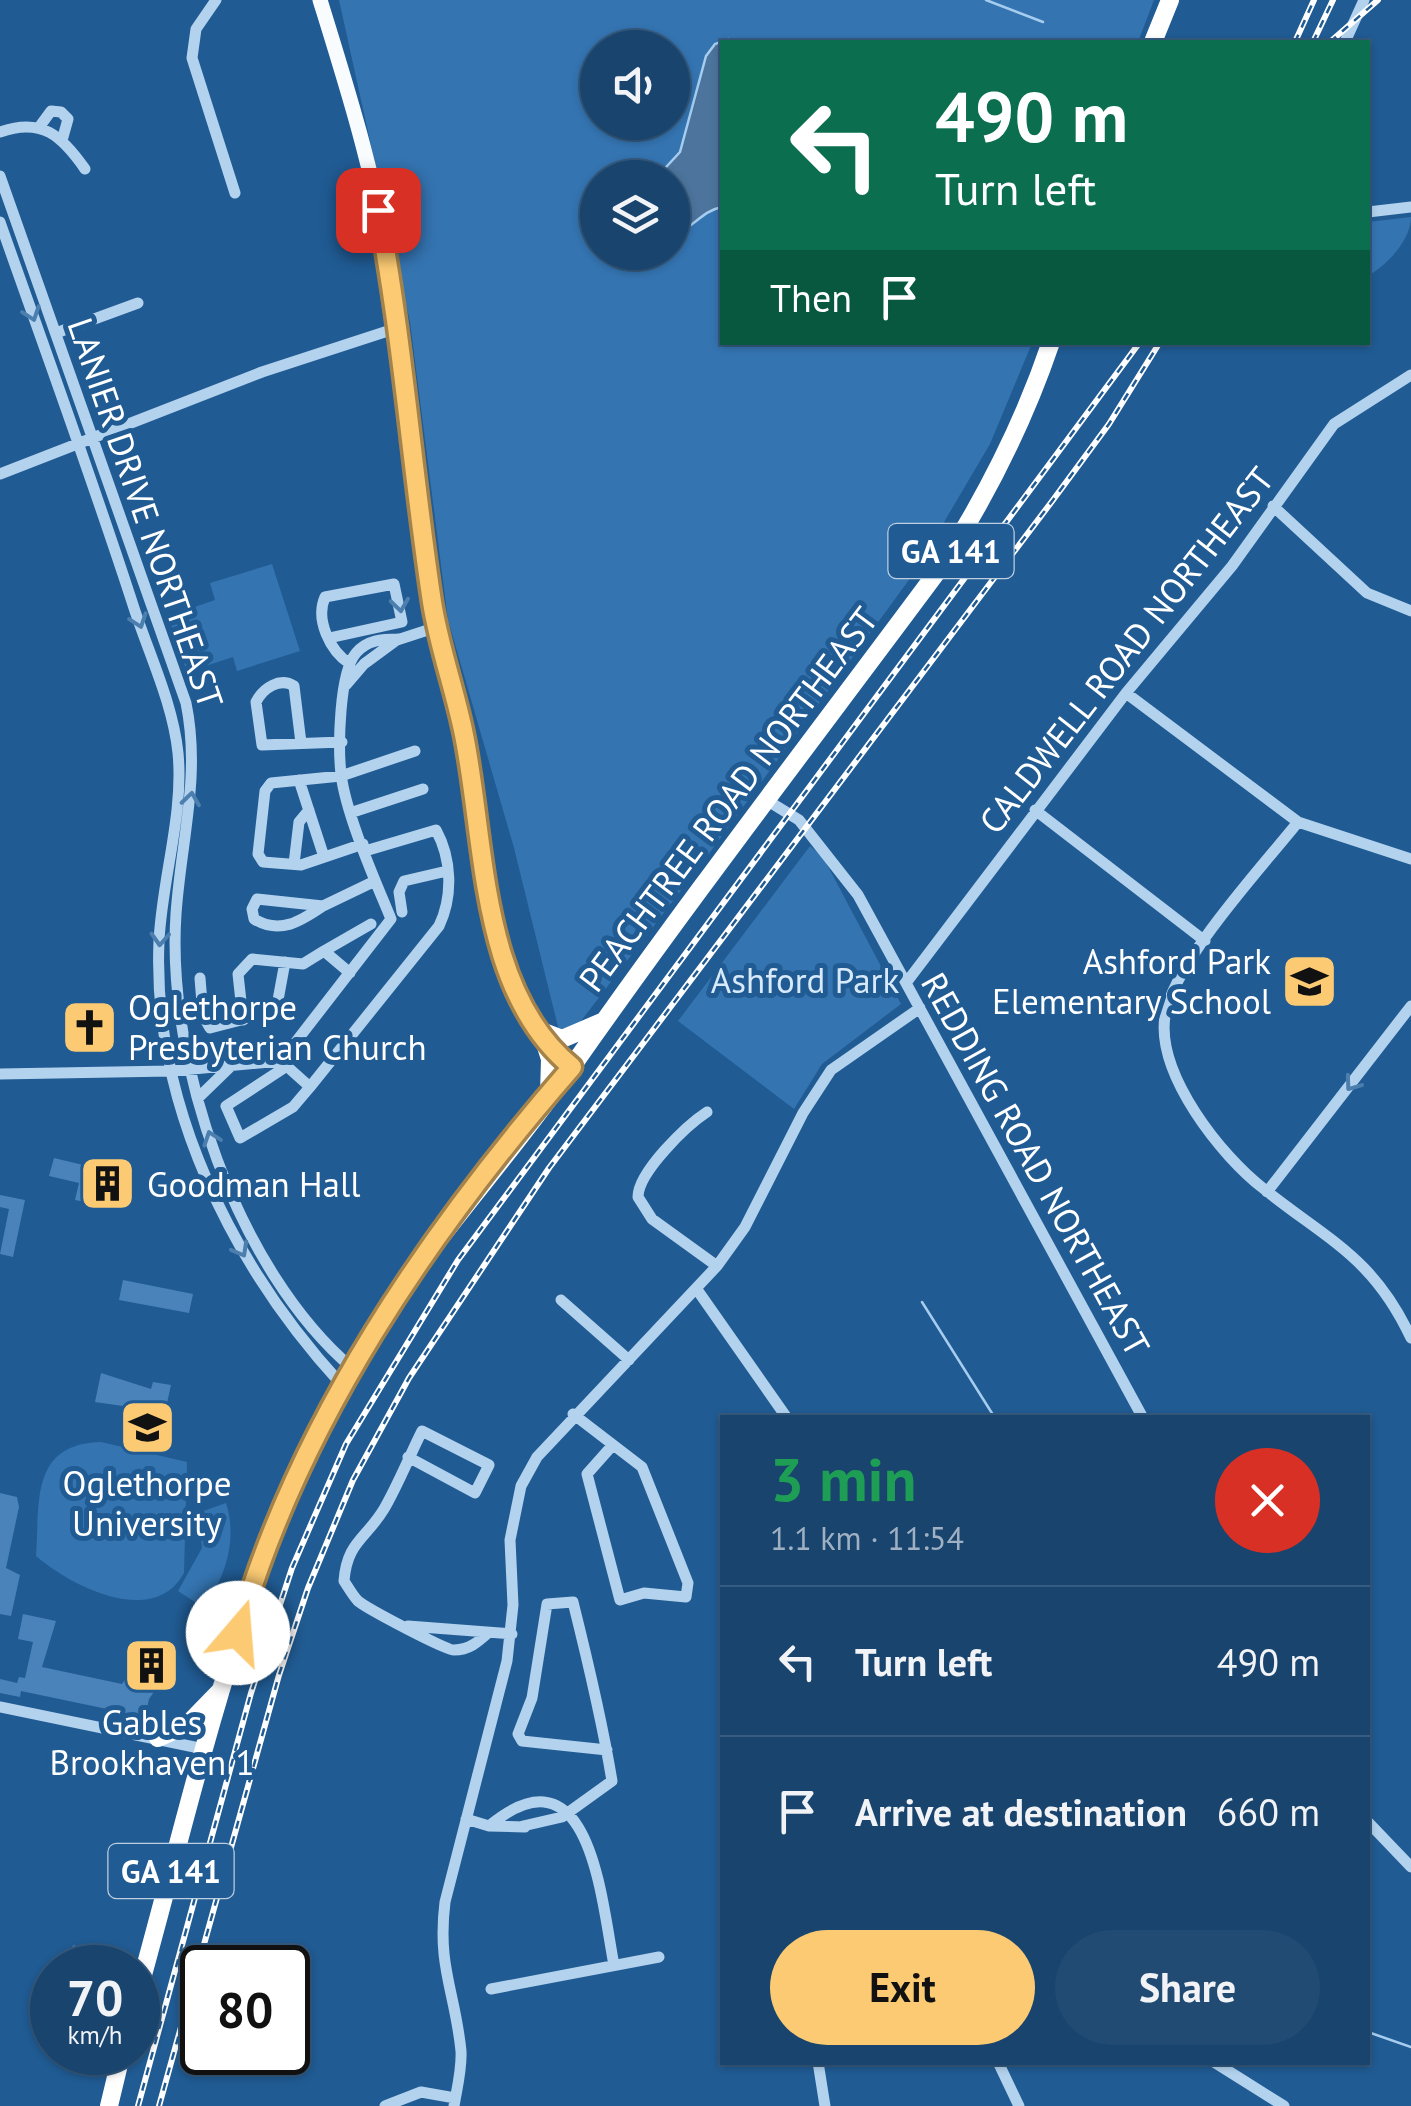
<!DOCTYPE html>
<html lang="en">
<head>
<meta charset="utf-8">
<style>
  body { margin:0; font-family:"PT Sans",sans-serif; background:#214b73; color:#f1f3f6; height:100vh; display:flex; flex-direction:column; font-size:38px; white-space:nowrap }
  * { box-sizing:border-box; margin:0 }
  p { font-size:32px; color:#9fb0c2 }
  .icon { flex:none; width:55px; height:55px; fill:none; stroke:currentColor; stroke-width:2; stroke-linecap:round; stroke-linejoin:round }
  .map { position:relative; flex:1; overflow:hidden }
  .side { position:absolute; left:720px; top:1415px; width:650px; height:650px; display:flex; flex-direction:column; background:#18446e; border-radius:0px; box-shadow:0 2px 8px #0004,0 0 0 2px #365c81 }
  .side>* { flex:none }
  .top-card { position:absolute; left:720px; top:40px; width:650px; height:305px; border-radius:0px; box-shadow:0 2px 8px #0004,0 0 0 2px #365c81; background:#0b6e4f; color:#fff; overflow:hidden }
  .controls { position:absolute; left:580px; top:30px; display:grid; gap:20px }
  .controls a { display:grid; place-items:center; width:110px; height:110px; border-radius:50%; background:#18446e; box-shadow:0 2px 8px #0004,0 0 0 2px #365c81; font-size:50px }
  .speed { position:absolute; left:30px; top:1945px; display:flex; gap:20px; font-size:50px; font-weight:700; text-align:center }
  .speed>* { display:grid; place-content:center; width:130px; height:130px; border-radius:50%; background:#18446e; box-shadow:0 2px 8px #0004,0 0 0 2px #365c81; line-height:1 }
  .speed small { font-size:25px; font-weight:400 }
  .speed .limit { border:5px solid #111; border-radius:15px; background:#fff; color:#111 }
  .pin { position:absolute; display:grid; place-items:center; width:85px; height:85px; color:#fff; margin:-42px; border-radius:20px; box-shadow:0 5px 15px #0006 }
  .me { position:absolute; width:110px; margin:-55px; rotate:18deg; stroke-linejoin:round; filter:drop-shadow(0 0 8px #0008) }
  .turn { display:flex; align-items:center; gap:35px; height:210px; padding:0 50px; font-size:45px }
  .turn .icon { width:130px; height:130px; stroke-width:2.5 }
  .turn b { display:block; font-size:70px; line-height:85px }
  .then { display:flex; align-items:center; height:95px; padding:0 50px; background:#0003; gap:20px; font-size:38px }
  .round { display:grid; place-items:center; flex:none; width:105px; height:105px; border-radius:52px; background:#214b73 }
  .headline { display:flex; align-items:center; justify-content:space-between; height:170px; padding:0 50px }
  h1 { font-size:60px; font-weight:700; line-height:75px; color:#1e9e55 }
  .primary-button { display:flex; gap:20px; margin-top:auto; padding:20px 50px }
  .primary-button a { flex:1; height:115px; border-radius:60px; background:#fbca73; color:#111; font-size:40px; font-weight:700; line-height:115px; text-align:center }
  .primary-button a+a { background:#214b73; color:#f1f3f6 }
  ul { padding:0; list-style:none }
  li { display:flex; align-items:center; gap:30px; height:150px; padding:0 50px; border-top:2px solid #365c81 }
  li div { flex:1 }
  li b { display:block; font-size:38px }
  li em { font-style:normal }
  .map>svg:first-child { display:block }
  .green { fill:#3474b1; fill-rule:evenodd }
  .water { fill:#4c749c; stroke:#a6cdef; stroke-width:2.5 }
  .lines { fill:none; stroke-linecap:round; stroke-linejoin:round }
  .stream { stroke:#a6cdef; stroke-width:2.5 }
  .building { fill:#4983ba }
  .minor { stroke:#b2d2ee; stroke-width:11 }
  .major { stroke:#f9fcff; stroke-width:15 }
  .highway { stroke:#fff; stroke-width:18 }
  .rail-casing { stroke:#fff; stroke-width:6 }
  .rail { stroke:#205b93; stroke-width:2.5; stroke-dasharray:8; stroke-linecap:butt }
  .oneway { stroke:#4c7fae }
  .route-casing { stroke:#a3834b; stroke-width:25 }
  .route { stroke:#fbca73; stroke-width:18 }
  .labels { text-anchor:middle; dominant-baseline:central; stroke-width:10; stroke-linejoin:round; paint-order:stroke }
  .shield { fill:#205b93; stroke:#bccedf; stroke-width:2.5 }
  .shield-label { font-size:32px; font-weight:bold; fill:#fff }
  .street-label { font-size:35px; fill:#fff; stroke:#205b93 }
  .poi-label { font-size:35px; fill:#fff; stroke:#205b93; text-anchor:start }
  .park-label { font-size:35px; fill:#d8eafa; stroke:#205b93 }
</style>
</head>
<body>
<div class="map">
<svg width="1411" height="2106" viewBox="0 0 1411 2106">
  <rect width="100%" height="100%" fill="#205b93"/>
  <path class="green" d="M339,0H1154L1138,42H722V342L1032,343L990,444L914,573L711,851L568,1038L561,1039L514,848L448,620L410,322ZM598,48H672V122H598ZM598,178H672V252H598Z
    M1411,217C1411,240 1387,265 1368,276V222Z
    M272,564L300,651L237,671L233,657L187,672L168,616L215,600L210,583Z
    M810,846L823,857L901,1004L822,1064L794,1109L678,1021Z
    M101,1442L187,1462L184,1573C154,1628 72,1587 36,1556C40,1502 30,1444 101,1442Z
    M226,1503C238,1540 225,1577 204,1608L178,1591L202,1548L198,1513Z"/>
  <path class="water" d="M728,39L741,42H722V207C701,211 693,229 673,235L672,178L657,177L680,152L706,56L715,44Z"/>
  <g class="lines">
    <path class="stream" d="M986,0L1043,22
      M922,1302L995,1418
      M1368,2032L1411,2047"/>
  </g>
  <path class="building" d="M54,1158L104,1170L103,1176L133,1183L129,1201L99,1194L96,1209L85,1207L86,1202L75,1200L79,1183L49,1176Z
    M0,1195L25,1200L13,1257L0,1254L9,1209L0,1207Z
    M123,1280L193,1294L189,1313L119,1300Z
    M101,1373L151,1389L153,1382L171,1385L165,1412L95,1402Z
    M0,1493L17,1497L19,1507L6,1568L20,1575L11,1616L0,1614Z
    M23,1614L56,1621L42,1667L122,1684L146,1649L172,1666L149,1699L145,1717L21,1691L20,1697L0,1693V1679L17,1683L19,1677L25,1678L33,1642L18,1639Z
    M73,1945L108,1955L104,1968H66Z"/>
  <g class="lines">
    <path class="minor" d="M216,0L196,29L192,58L235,193
      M1345,42L1364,0
      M40,126L51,111L61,112L68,119L63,137
      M0,132C42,117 62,136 85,169
      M0,176L186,703C201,776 181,841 176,914C166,1062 237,1270 352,1368
      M1368,212L1411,207
      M0,222C45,350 92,478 134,608C149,654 173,704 178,753C184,814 162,879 159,941C152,1105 233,1266 341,1384
      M56,333L138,303
      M0,474L262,372L397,328
      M1273,506L1367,593L1411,611
      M329,638L402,622L394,584L325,597C315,620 330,651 350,664
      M394,641L437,627
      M346,685L364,664L398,639
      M1126,693L1298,822L1411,859
      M301,743L294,686C280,677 263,688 256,702L262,745L342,742
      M299,780L324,857
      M768,801L799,820L858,895L1143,1418
      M1035,810L1205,941
      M353,812L423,789
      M1298,822C1263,866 1173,963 1165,1016C1156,1074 1221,1156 1264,1189C1329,1241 1373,1257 1411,1338
      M363,844L301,865L263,862L258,854L265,791L271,783L341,776L415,751
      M294,864L299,822L309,810
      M323,906C301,921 280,935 254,919L252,909L257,899L323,906L375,881
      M402,912L399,892L404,881L447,871
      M350,973L324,951L371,924
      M200,978L203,1016L210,1028L276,1011L285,962
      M906,983L1126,693L1232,566L1334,424L1411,375
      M243,1020L238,974L252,959L303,964L324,951
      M281,1061L310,1087L293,1107L240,1138L226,1106L287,1066
      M0,1074L171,1071L281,1061L391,919C375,880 346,815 341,774C338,747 339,673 356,653C367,640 382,639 398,639
      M310,1087L439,926C453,897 452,859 436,830L365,851
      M198,1098L231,1066
      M707,1112C687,1125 638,1172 638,1197L652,1219L717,1266
      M1267,1192L1411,1006
      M698,1291L787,1418
      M561,1300L629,1360
      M573,1414L642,1467L688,1583L686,1597L644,1593L620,1600L587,1474L611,1447
      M408,1457L475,1493L489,1465L422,1431C409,1457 398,1485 384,1509C365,1540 347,1542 344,1581C348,1587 353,1596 358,1601C366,1608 447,1651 454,1650C469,1650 478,1642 488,1633
      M408,1626L512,1634
      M0,1707L204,1749
      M466,1819L489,1826L525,1827
      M1368,1822L1411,1867
      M489,1826C590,1742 601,1898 614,1965
      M523,1826L562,1817L612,1781C602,1720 588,1662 573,1602L547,1604L532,1698L518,1734L522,1741L607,1750
      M491,1989L659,1957
      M818,2062L825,2106
      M998,2062L1019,2106
      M1214,2062L1284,2106
      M385,2106L421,2092L455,2098
      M454,2106C457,2088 462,2069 461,2051C455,1991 437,1967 445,1902L507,1661L513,1605L510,1540L521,1486L537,1457L717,1266L745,1227L803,1113L831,1070L920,1008"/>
    <path class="major" d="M320,0C346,84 373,169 387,257C406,372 414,488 433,603C440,648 455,691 464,736C485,843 480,992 572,1067"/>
    <path class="highway" d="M1153,42L1170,0
      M541,1031L562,1039L604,1021
      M541,1031L550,1059L549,1095
      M158,1738L187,1725L221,1690
      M138,1993C194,1792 237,1587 333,1400C395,1278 494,1179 571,1068C691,897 819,731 943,564C988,493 1024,422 1051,342
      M109,2106L122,2052"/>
    <defs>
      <path id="rail" d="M1295,42L1314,0
        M1313,42L1333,0
        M1330,42L1378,0
        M138,2106L251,1693L292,1568L346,1444L458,1260L1140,342
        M159,2106L279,1675L308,1588L353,1480L409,1378L549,1168L1053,500L1109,424L1160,342"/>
    </defs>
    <use href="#rail" class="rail-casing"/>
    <use href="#rail" class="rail"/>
  </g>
  <defs><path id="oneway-chevron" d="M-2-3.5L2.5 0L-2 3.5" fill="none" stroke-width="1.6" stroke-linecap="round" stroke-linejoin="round" transform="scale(2.5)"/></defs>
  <g class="oneway">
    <use href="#oneway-chevron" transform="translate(32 314) rotate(71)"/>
    <use href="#oneway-chevron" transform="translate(400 605) rotate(82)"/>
    <use href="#oneway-chevron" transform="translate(139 621) rotate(71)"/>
    <use href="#oneway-chevron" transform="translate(191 799) rotate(-82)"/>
    <use href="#oneway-chevron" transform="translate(160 939) rotate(93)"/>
    <use href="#oneway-chevron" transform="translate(1352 1084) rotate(126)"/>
    <use href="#oneway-chevron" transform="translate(211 1138) rotate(-109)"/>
    <use href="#oneway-chevron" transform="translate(241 1250) rotate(61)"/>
  </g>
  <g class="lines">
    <defs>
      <path id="route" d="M238,1633C298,1422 429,1231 572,1067C479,991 486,843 464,735C455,690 439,647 432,602C412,471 403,339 378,210"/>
    </defs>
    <use href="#route" class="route-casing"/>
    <use href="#route" class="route"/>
  </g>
  <defs>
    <symbol id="school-square" viewBox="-11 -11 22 22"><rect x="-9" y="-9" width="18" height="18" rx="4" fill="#fbca73" stroke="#205b93"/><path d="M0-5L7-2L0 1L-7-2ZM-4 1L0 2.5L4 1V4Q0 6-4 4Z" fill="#111"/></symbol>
    <symbol id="church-square" viewBox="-11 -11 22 22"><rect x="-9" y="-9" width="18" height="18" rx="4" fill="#fbca73" stroke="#205b93"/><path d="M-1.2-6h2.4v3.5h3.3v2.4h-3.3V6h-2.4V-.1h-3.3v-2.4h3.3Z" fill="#111"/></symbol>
    <symbol id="building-square" viewBox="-11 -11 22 22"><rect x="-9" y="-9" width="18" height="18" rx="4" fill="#fbca73" stroke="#205b93"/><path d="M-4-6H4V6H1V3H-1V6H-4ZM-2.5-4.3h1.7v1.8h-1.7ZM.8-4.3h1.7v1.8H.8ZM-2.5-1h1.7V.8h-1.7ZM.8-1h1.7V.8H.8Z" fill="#111"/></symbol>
    <symbol id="university-square" viewBox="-11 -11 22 22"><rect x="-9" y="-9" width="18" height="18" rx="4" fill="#fbca73" stroke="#205b93"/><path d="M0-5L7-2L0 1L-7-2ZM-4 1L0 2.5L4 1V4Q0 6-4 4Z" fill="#111"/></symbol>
  </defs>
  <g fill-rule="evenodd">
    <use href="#school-square" x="1278" y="950" width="63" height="63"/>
    <use href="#church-square" x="58" y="996" width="63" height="63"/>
    <use href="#building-square" x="76" y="1152" width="63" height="63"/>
    <use href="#university-square" x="116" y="1396" width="63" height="63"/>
    <use href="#building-square" x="120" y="1634" width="63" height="63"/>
  </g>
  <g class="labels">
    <g class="shield">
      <rect x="888.5" y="524" width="125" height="54" rx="8"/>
      <rect x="108.5" y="1844" width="125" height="54" rx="8"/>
    </g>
    <g class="shield-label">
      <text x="951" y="551">GA 141</text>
      <text x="171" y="1871">GA 141</text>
    </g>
    <g class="street-label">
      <text transform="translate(146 513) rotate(71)">LANIER DRIVE NORTHEAST</text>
      <text transform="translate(1126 650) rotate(-52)">CALDWELL ROAD NORTHEAST</text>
      <text transform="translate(728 799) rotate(-53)">PEACHTREE ROAD NORTHEAST</text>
      <text transform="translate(1036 1164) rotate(61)">REDDING ROAD NORTHEAST</text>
    </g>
    <g class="poi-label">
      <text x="1271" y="961" text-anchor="end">Ashford Park<tspan x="1271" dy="40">Elementary School</tspan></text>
      <text x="128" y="1007">Oglethorpe<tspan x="128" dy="40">Presbyterian Church</tspan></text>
      <text x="147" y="1184">Goodman Hall</text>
      <text x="147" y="1483" text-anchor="middle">Oglethorpe<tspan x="147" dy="40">University</tspan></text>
      <text x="152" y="1722" text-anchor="middle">Gables<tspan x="152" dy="40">Brookhaven 1</tspan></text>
    </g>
    <g class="park-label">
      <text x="805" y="980">Ashford Park</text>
    </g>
  </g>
</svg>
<div class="controls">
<a><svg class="icon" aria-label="sound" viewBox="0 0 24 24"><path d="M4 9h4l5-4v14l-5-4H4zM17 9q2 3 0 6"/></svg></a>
<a><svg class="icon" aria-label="layers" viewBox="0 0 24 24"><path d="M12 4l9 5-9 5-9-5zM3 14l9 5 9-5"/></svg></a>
</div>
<div class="speed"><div>70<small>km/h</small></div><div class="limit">80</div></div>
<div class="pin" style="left:378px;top:210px;background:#d93025"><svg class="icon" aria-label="arrive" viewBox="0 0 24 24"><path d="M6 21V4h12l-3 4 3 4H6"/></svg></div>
<svg class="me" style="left:238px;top:1633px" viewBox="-20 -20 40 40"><circle r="19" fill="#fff"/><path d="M0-13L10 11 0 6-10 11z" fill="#fbca73"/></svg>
<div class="top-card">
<div class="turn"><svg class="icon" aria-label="left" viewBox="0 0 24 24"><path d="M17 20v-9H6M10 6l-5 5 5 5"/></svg><div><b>490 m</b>Turn left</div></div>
<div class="then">Then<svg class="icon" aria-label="arrive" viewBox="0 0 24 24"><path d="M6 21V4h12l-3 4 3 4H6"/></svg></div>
</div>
<section class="side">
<div class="headline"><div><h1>3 min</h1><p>1.1 km · 11:54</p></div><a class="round" style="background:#d93025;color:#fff"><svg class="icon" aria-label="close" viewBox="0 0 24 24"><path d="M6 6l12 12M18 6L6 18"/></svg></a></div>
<ul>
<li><svg class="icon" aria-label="left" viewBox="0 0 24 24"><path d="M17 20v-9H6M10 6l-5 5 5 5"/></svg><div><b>Turn left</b></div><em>490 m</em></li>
<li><svg class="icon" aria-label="arrive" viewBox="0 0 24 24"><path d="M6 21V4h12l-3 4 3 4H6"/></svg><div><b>Arrive at destination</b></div><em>660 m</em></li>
</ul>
<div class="primary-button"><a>Exit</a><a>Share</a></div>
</section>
</div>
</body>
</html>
